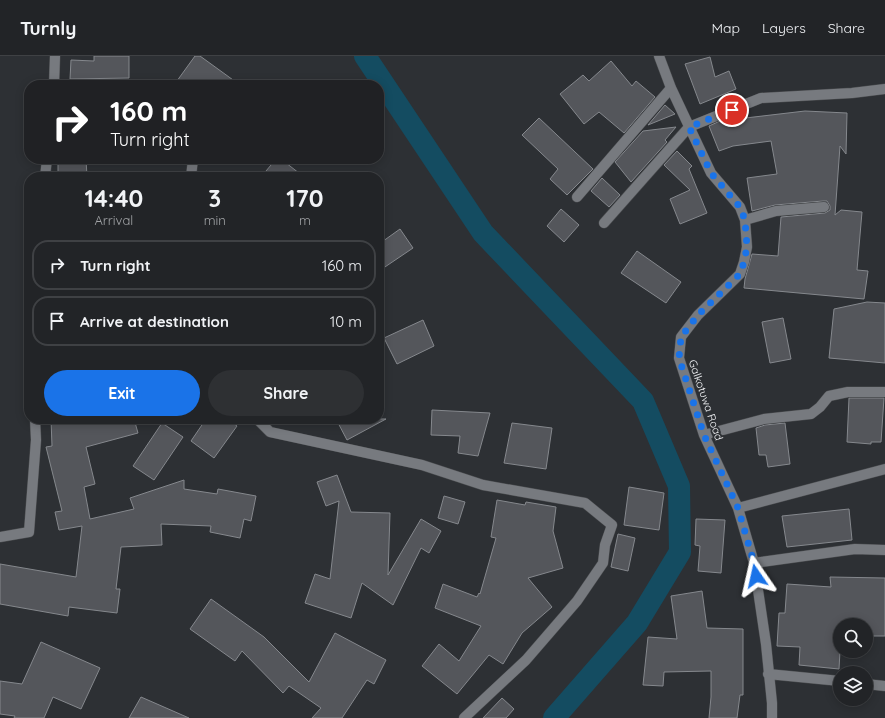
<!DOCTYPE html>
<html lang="en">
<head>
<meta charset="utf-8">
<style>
  body { margin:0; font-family:Quicksand,sans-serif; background:#2e3033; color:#f1f3f6; height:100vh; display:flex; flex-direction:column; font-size:15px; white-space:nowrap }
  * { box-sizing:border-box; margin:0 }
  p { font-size:13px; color:#a2a4a7 }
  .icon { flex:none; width:22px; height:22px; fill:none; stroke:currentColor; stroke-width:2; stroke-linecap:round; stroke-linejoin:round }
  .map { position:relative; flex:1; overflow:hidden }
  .sheet { position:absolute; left:24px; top:116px; width:360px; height:252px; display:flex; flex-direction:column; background:#222427; border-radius:16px; box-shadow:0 2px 10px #0003,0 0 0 1px #3f4144 }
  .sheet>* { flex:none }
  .hud { position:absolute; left:24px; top:24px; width:360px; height:84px; border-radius:16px; box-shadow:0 2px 10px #0003,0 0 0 1px #3f4144; background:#202124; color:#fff; overflow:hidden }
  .tools { position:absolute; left:833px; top:562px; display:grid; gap:8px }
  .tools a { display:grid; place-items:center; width:40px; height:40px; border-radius:50%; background:#222427; box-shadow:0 2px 10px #0003,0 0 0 1px #3f4144; font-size:20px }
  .pin { position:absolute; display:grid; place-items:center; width:34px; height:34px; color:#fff; margin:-17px; border:2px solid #fff; border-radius:50%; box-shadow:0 1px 4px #0007 }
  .me { position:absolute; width:44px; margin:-22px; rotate:349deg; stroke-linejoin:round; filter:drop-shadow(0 0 3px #0008) }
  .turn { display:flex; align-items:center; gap:14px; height:84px; padding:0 20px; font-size:18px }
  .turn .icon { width:52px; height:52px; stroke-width:2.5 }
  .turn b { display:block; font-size:28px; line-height:34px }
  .eta { display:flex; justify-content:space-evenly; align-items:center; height:68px; text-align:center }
  .eta b { font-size:24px; font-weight:700; line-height:28px }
  .button { display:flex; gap:8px; margin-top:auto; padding:8px 20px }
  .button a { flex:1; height:46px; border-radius:24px; background:#1a73e8; color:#fff; font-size:16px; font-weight:700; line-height:46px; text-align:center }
  .button a+a { background:#2e3033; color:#f1f3f6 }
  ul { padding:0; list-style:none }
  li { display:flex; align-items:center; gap:12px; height:50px; margin:0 8px 6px; padding:0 12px; border:2px solid #3f4144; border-radius:16px }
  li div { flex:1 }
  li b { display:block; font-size:15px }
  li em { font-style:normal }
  header { display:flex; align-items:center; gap:24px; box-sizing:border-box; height:56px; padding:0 20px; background:#222427; border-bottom:1px solid #3f4144 }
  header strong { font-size:19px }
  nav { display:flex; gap:22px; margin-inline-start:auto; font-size:14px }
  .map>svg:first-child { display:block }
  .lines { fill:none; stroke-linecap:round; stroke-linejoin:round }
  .canal { stroke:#144c61; stroke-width:22 }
  .building { fill:#54565b; stroke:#85888d }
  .minor-casing { stroke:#4a4c4f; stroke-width:11 }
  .minor { stroke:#777a7f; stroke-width:10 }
  .route { stroke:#1a73e8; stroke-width:7; stroke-dasharray:0 12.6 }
  .labels { text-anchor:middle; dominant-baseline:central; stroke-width:4; stroke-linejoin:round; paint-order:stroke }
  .street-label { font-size:11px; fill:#eff0f3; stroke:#2d3034 }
</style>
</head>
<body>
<header>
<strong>Turnly</strong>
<nav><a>Map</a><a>Layers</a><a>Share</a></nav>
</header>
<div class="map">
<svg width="885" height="662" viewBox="0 0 885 662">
  <rect width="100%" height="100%" fill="#2d3034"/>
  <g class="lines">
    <path class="canal" d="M365,0L483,177L643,345L679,430L680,496L637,567L554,662"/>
  </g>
  <path class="building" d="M94,0H129V22L70,23L71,4L94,5Z
    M195,0H200L240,29H174Z
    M710,1L715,21L729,15L736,33L700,48L685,8Z
    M611,5L632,30L636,25L655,41L624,77L599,56L584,68L560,38L583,19L589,25Z
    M665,49L675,58L648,69Z
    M805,55L847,57L846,98L840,90L835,159L841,154L862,156L857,214L868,215L864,243L744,232L745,223L752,198L778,200L781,161L825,157L830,154V150L827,145H823L775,149L752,155L747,122L777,118L771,85L733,90L719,95L709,70L720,65Z
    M539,62L593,113L567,139L550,123L558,113L522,79Z
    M676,71L665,84L667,86L631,126L615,106L643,75Z
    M677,95L692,110L689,113L707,157L680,168L670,143L690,134L664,109Z
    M60,103H86L87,121H58V105H60Z
    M276,103H281L304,121H261Z
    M602,122L620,139L609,151L591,135Z
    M561,153L579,169L564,186L547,170Z
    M400,173L413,192L379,215V188Z
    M637,195L681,226L666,247L621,217Z
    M867,246L885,247V307L829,302L834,253Z
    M783,262L791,303L770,307L762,266Z
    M423,264L434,290L397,308L384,282Z
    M849,342H884L881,386H871V388L847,386Z
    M432,354L490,357L478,400L458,397L460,380L431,379Z
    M51,363H134L138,377L86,391L95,428L84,431L90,463L134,453L130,442L184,424V433L217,438L218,433L256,440L251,465L244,463L240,482L210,476L211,470L161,468L162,489L121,491L116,533H120L117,557L69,551L68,560L0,548V508L76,521L82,470L59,474L55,456L62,455L46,391L52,390Z
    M206,363H228L237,370L214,402L191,385Z
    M336,363H386L347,384Z
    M162,367L183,381L154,424L133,410Z
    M512,367L552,372L546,413L504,407Z
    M785,367L790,408L768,411L766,399H759L756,372L765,369Z
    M337,419L351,456L390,457L388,519L421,463L441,475L429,497L421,492L393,549L362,527L351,562L305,547L315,518L330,523L339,445L326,450L317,426Z
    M629,431L664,437L659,474L624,469Z
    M444,440L465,446L458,468L438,462Z
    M497,444L525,449L526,446L556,451L553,475L563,512L528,522L552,551L522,577L503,608L489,599L457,638L422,610L439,588L459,605L481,570L435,552L443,528L477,541L479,537L480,538L496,482L491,481Z
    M849,453L852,484L787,491L782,460Z
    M696,463L725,464L721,517L698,515L700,490L695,489Z
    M618,478L635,482L628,515L611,511Z
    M830,521L885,522V580H866V569H840V595L839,613L799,609L800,591L777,590L779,557H785L787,528L831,531Z
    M702,535L707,572L743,573V639H740L737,662H709L711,641V615L664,616L663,630L643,629L648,581L677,583L671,540Z
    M211,543L264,581L309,626L335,577L386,604L374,628L367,624L342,662H312L321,652L289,630L283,637L242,595L235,605L190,573Z
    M41,586L100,612L81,653L53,641L44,662H14L15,660L0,658V625L22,628Z
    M141,641L189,662H129Z
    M502,642L514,653L506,662H483Z"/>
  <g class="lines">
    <defs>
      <path id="minor" d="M659,0L671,32L711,117L740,151L745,164L747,191L744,206L740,218L698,259L681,281L679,302L704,379L738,452L754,507L766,588L772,647V662
        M54,29L55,0
        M45,121L47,103
        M191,121L193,103
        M577,141L671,32
        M745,164L776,155L824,151
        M604,167L689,71L761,42L852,37L885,33
        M257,363L270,376L422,409L483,429L585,447L612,469L605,489L603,507L577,545L526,604L464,662
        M704,379L764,363L811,358L820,351L829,340L848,336H885
        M738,452L885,413
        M0,481L29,476L36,384L35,363
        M754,507L855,493L885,494
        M768,618L840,625
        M866,628L885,630"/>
    </defs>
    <use href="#minor" class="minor-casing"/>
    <use href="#minor" class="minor"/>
  </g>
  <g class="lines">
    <path class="route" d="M732,54L689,71L711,117L740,151L745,164L747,191L744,206L740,218L698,259L681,281L679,302L704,379L738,452L754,507L756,520"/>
  </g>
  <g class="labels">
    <g class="street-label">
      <text transform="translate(706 344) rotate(71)">Galkotuwa Road</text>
    </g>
  </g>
</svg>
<div class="tools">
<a><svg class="icon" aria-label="search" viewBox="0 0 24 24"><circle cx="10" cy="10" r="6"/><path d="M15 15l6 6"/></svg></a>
<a><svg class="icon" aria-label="layers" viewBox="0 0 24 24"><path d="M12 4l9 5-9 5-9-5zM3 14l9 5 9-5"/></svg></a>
</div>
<div class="pin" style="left:732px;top:54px;background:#d93025"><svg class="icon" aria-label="arrive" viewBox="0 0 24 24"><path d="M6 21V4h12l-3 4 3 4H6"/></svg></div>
<svg class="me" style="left:756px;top:520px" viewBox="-20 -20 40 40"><path d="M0-17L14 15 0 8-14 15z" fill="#1a73e8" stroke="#fff" stroke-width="4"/></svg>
<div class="hud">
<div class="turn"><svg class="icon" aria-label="right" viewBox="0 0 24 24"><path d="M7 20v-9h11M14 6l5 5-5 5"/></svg><div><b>160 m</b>Turn right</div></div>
</div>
<section class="sheet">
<div class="eta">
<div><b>14:40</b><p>Arrival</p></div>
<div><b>3</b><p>min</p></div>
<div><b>170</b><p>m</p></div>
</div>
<ul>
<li><svg class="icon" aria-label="right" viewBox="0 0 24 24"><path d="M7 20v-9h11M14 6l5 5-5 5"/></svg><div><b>Turn right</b></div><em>160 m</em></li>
<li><svg class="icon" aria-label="arrive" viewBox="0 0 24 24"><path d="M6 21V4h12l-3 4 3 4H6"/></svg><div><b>Arrive at destination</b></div><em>10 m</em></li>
</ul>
<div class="button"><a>Exit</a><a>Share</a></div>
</section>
</div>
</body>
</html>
